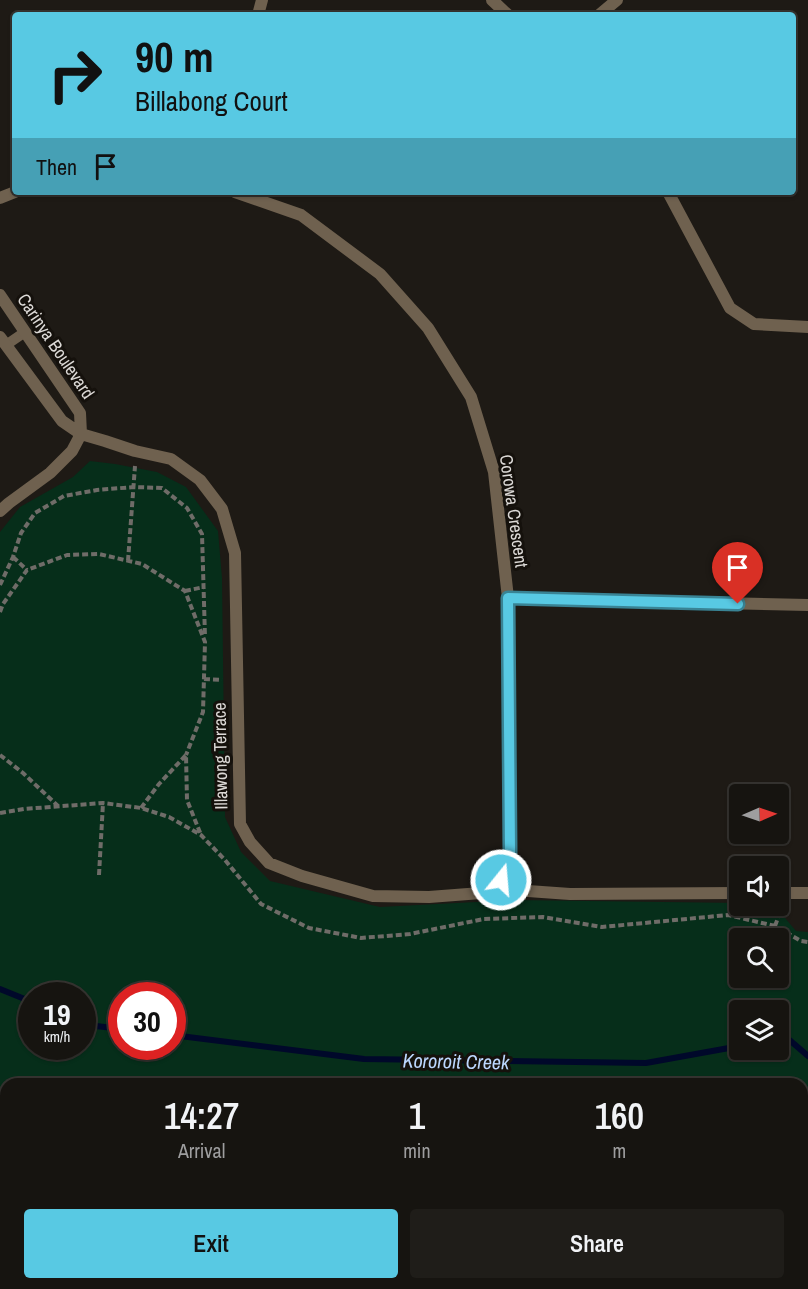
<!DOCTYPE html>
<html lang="en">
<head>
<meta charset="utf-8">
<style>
  body { margin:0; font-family:"Archivo Narrow",sans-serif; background:#1f1d19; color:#f1f3f6; height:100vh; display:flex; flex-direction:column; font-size:22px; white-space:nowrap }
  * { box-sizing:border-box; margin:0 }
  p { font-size:20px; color:#9e9e9f }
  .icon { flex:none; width:33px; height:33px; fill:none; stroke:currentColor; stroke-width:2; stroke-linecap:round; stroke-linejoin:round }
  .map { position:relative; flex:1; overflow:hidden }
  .panel { position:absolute; left:0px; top:1078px; width:808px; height:212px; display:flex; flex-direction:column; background:#161410; border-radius:18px 18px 0 0; box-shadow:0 2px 4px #0004,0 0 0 2px #353330 }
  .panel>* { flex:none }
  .guide { position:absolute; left:12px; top:12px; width:784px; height:183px; border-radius:6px; box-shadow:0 2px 4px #0004,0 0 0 2px #353330; background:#58c9e3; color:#111; overflow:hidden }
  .needle { width:39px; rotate:88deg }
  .controls { position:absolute; left:729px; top:784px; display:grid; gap:12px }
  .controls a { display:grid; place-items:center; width:60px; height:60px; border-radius:6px; background:#161410; box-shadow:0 2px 4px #0004,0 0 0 2px #353330; font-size:30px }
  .speed { position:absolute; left:18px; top:982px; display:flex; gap:12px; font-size:30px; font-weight:700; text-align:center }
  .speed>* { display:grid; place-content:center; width:78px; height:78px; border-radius:50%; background:#161410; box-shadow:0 2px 4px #0004,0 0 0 2px #353330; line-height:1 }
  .speed small { font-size:15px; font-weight:400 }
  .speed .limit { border:9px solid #d22; background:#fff; color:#111 }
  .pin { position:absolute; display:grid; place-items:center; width:51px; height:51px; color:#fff; margin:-62px -26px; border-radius:50% 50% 50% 0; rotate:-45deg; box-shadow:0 0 6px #0007 }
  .pin .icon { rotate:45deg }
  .me { position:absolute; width:66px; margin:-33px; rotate:17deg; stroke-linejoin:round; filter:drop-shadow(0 0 4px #0008) }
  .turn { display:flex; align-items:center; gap:21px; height:126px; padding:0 24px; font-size:27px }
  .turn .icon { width:78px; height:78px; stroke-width:2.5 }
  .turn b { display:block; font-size:42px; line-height:51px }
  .then { display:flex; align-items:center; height:57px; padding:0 24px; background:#0003; gap:12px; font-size:22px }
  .eta { display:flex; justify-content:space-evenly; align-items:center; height:102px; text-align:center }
  .eta b { font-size:36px; font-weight:600; line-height:42px }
  .cta { display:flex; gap:12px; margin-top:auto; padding:12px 24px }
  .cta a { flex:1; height:69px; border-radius:6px; background:#58c9e3; color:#111; font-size:24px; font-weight:600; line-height:69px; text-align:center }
  .cta a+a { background:#1f1d19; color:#f1f3f6 }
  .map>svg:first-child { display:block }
  .green { fill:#062e1a; fill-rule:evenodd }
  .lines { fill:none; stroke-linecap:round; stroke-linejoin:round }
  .stream { stroke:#00082a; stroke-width:6 }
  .path { stroke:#6f6c68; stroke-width:4; stroke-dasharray:6 3; stroke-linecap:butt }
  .lane { stroke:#6f614f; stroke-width:10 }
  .street { stroke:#6f614f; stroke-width:12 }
  .route-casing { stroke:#398394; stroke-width:15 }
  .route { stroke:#58c9e3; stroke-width:10 }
  .labels { text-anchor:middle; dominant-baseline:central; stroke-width:6; stroke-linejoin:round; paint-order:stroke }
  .street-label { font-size:18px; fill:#dcd9d6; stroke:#15110c }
  .water-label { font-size:20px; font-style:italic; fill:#bcd7fe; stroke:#15110c }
</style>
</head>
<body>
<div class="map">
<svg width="808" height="1289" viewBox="0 0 808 1289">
  <rect width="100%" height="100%" fill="#1e1a15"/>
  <path class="green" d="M90,461L115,464L157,472L186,487L218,531L222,578L225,817L241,852L270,881L380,907L513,900L739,903L740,906H775L796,931L808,932V1289H0V532L20,507L73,477ZM740,939H778V978H740ZM32,996H82V1047H32ZM122,996H172V1047H122ZM740,1011H778V1050H740ZM802,1084V1284H6V1084Z"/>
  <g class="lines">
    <path class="stream" d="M0,989L32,1002
      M82,1023L87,1025L122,1029
      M172,1035L364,1059L646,1063L740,1046
      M778,1039L786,1037L808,1056"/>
    <path class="path" d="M13,557L27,570
      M128,561L135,466
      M0,585L13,557L21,533L35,513L64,496L97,490L134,487L162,488L187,508L202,534L205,637
      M185,591L204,587
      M0,612L3,604L27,570L67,555L99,554L142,564L185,591L205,642L203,712L186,755
      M204,679L222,680
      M0,755L23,773L58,806
      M141,808L159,784L186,755L187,800L201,835
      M0,813L24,809L103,803L141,808L169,817L201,835L225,860L261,904L309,928L361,938L410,934L484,919L543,917L602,927L728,915L775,926L801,941L808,942
      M99,875L103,803
      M775,926L782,907
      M0,1099L6,1102
      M59,1289L60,1284"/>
    <path class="lane" d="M6,345L25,332"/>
    <path class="street" d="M492,0L508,15
      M258,15L262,0
      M599,15L617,0
      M235,192L301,215L380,274L428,328L471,397L494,472L508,598L510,852L501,880
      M668,192L730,308L754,324L808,327
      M0,198L15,192
      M0,295L80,413L81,434
      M0,337L62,421L81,434
      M0,511L9,503L50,473L72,451L81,434L105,441L135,451L171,459L200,480L222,509L235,553L240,824L250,842L269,863L302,876L373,896L429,897L481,893L501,880L528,891L570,894L740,893
      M508,598L808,605
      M778,893H808"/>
  </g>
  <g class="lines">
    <defs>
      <path id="route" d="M501,880L510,852L508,598L738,604"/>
    </defs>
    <use href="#route" class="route-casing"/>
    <use href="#route" class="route"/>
  </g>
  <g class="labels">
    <g class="street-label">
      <text transform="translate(56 346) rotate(56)">Carinya Boulevard</text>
      <text transform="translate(514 511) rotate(82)">Corowa Crescent</text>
      <text transform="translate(220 756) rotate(-91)">Illawong Terrace</text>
    </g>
    <g class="water-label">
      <text transform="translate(456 1061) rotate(1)">Kororoit Creek</text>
    </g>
  </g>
</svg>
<div class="controls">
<a><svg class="needle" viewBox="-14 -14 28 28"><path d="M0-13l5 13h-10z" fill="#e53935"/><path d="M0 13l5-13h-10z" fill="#9e9e9f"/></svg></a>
<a><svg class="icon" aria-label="sound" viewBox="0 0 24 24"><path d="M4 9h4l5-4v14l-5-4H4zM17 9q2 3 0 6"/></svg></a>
<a><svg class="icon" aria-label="search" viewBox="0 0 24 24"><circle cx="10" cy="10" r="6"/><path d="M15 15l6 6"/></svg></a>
<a><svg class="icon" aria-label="layers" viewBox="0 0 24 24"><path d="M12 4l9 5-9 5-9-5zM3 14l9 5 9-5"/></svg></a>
</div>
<div class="speed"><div>19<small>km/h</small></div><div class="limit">30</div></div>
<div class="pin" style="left:738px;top:604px;background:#d93025"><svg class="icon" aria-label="arrive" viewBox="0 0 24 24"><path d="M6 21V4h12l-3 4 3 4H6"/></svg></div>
<svg class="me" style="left:501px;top:880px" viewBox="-20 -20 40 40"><circle r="17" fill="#58c9e3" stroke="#fff" stroke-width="3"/><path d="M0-11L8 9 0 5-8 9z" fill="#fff"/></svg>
<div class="guide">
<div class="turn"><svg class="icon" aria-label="right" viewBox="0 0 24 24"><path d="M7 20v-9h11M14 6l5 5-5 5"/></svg><div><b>90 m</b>Billabong Court</div></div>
<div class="then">Then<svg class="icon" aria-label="arrive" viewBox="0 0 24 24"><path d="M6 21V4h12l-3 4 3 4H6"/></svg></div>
</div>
<section class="panel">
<div class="eta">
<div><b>14:27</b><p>Arrival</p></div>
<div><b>1</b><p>min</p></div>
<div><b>160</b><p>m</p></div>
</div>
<div class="cta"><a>Exit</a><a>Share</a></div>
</section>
</div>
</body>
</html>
